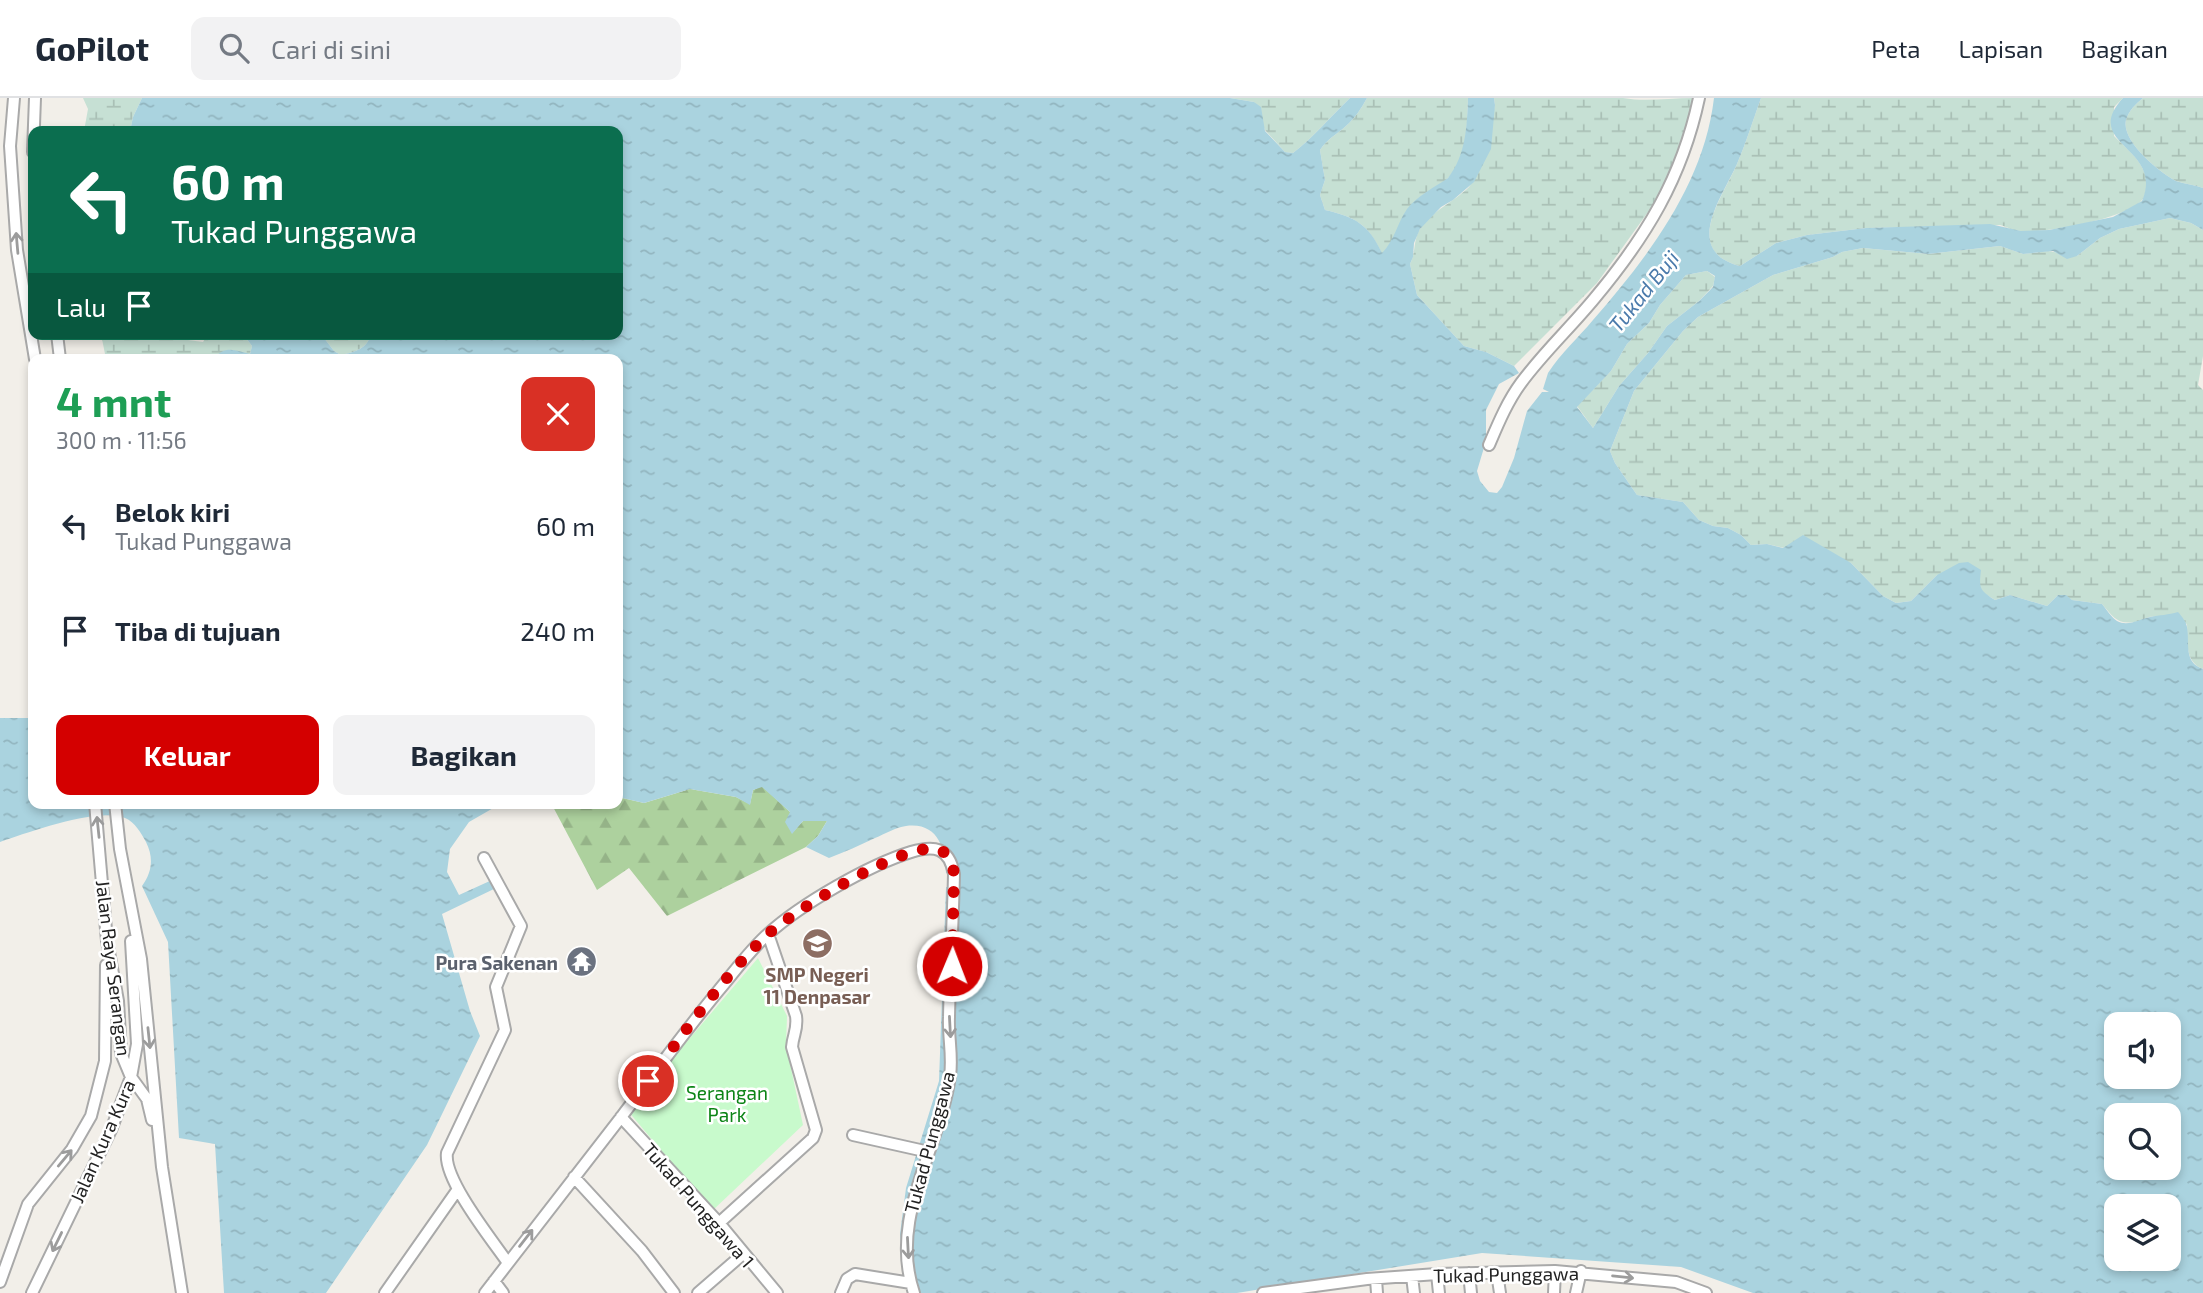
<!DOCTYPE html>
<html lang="id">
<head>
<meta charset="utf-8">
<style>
  body { margin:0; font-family:"Exo 2",sans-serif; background:#f2f2f3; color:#1f2937; height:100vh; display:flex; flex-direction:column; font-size:26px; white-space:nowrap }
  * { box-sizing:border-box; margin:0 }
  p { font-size:23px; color:#747a83 }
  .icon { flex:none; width:38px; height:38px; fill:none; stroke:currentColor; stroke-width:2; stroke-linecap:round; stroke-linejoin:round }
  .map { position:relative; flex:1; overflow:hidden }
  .details { position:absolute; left:28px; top:256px; width:595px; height:455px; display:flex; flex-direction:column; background:#fff; border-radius:14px; box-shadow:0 4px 10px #0003 }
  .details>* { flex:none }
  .top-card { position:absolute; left:28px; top:28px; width:595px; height:214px; border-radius:14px; box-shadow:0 4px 10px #0003; background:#0b6e4f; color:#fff; overflow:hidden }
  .fabs { position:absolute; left:2104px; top:914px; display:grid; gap:14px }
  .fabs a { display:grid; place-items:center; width:77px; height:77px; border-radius:14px; background:#fff; box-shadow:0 4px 10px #0003; font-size:35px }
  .pin { position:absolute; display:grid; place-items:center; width:60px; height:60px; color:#fff; margin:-30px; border:4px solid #fff; border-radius:50%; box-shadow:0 2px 7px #0007 }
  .me { position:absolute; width:77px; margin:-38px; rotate:1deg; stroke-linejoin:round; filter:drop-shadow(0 0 5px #0008) }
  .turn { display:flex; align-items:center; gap:24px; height:147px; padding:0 28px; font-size:32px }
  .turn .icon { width:91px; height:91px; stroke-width:2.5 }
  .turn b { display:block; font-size:49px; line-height:60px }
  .then { display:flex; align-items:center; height:66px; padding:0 28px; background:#0003; gap:14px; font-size:26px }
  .round { display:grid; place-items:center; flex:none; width:74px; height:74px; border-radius:14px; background:#f2f2f3 }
  .headline { display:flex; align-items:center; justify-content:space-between; height:119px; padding:0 28px }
  h1 { font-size:42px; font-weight:700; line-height:52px; color:#1e9e55 }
  .action { display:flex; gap:14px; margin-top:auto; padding:14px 28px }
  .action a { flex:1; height:80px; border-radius:14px; background:#d40000; color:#fff; font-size:28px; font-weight:700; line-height:80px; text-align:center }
  .action a+a { background:#f2f2f3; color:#1f2937 }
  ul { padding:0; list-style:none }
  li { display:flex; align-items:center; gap:21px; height:105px; padding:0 28px }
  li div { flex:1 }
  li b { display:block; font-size:26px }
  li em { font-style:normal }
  header { display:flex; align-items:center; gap:42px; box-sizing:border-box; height:98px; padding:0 35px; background:#fff; border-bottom:2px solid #e0e1e3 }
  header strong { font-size:33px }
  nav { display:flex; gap:38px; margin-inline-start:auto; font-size:24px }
  .search { width:490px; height:63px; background:#f2f2f3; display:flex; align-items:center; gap:18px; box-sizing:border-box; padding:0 24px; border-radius:14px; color:#747a83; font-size:26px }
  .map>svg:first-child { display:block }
  .forest { fill:url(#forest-firs) }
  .wetland { fill:url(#wetland-marsh) }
  .park { fill:#c8facc }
  .water { fill:url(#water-ripples); fill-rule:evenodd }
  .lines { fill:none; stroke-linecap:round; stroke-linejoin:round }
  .minor-casing { stroke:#a9a9a9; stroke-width:14 }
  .minor { stroke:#fff; stroke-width:10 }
  .oneway { stroke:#9c9c9c }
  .route { stroke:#d40000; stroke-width:12; stroke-dasharray:0 21.6 }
  .labels { text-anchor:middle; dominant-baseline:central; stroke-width:5; stroke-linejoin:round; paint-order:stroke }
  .worship-label { font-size:19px; font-weight:bold; fill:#5b616d; stroke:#fff; text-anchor:end }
  .street-label { font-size:19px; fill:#222; stroke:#fff }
  .education-label { font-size:19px; font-weight:bold; fill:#785e54; stroke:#fff }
  .park-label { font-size:19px; fill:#0c8416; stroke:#fff }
  .water-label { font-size:21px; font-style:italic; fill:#4a7aab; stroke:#fff }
</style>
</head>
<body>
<header>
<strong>GoPilot</strong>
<div class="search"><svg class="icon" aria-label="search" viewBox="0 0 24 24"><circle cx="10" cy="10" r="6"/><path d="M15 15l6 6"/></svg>Cari di sini</div>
<nav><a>Peta</a><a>Lapisan</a><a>Bagikan</a></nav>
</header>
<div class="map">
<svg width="2203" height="1195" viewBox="0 0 2203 1195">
  <defs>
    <pattern id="forest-firs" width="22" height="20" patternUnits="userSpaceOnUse" patternTransform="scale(1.75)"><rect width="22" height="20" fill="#add19e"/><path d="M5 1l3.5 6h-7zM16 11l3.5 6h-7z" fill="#95b388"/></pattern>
    <pattern id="wetland-marsh" width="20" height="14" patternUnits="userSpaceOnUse" patternTransform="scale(1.75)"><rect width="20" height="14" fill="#c6e0d4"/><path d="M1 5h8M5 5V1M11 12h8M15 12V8" fill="none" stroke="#aac0b6"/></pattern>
    <pattern id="water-ripples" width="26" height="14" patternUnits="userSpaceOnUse" patternTransform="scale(1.75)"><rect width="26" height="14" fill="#aad3df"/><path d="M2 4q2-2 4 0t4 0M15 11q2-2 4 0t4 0" fill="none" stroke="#92b5bf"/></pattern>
  </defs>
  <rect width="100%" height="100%" fill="#f2efe9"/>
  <path class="forest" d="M762,688L790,714L792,735L803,723H827L818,738L806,749L667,818L629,770L597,792L551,705H618V699L644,705L690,691L736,699L750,706L753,692Z"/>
  <path class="wetland" d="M83,0H142L133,19L130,33H84L88,11Z
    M1230,0H1350C1331,18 1314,39 1293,55L1285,54L1265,32L1254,4Z
    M1367,0H1468C1467,25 1468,59 1449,79C1441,88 1427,92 1418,101C1402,117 1397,140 1382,156C1369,127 1356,119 1325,112L1320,97L1325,82L1320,52C1327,41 1336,37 1346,28C1355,20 1361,11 1367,0Z
    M1494,0H1623C1646,4 1668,0 1693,0L1690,26L1661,96L1597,185L1514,268L1486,254L1464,248L1417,197L1410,166C1416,155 1413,142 1420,131C1433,112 1454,104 1469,89C1479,79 1491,24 1495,7Z
    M1761,0H2123L2114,9V38C2127,51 2147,66 2147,87C2146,91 2145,99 2142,102C2128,120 2044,136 2021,133C2014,133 2007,129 2000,127L1866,130L1807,137L1776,145L1740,168C1681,153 1723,99 1737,66C1746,45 1753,22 1761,0Z
    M2143,0H2203V90C2195,87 2185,86 2176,83C2159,74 2121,43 2126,22C2129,12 2136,6 2143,0Z
    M2170,120L2191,125L2203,132V258L2198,287L2203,292V571C2184,564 2188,542 2187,526C2176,522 2161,516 2149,519C2145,520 2142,522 2139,523C2118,528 2114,520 2102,506L2072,502L2058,497L2047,508L2010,497L1995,502L1982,494L1979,486L1937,477L1911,503L1896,505L1883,498L1851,465L1767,446L1751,447L1741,437L1728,430L1713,428L1699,422L1683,404L1637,397L1615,365L1610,353L1634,293L1683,233L1698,219L1773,177L1833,159L1842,154L1863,150L1928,156L2000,148L2023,156L2048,153L2077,158L2100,140L2119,131Z
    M1707,173L1715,179L1713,188L1699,203L1667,228L1648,255L1619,288L1593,330L1577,308L1611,273L1627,246L1649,225L1660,207L1686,177Z
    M101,236H186L188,242L203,244L208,236H243L252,248L250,256L214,261H106Z
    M321,236H371C367,251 355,254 341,257L334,253Z"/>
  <path class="park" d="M758,860L787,918L786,947L803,1027L712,1113L628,1013Z"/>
  <path class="water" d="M142,0H1230L1254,4L1261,9L1265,33L1285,54L1293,55C1314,39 1331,18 1350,0H1367C1361,11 1355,20 1346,28C1336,37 1327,41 1320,52L1325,82L1320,97L1325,112C1356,119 1369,127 1382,155C1395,142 1397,125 1407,111C1417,98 1435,89 1448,80C1466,57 1467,28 1468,0H1494L1495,7L1491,51L1474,84L1453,102L1441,109L1420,131L1414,145L1413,159L1410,166L1417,197L1464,248L1486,254L1514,268L1519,275L1499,286L1486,312V343L1477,373L1480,383L1489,394L1497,395L1502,389L1514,360L1527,313L1542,294H1549L1543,291L1548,275C1561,255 1578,240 1593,222C1648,159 1704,86 1714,0H1761C1753,22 1746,45 1737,66C1723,98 1681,153 1740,168L1776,145L1807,137L1866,130L1990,126L2021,133L2049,132L2113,119L2142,103C2165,49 2080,47 2123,0H2143C2136,6 2129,12 2126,22C2121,43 2159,74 2176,83C2185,86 2195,87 2203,90V132L2191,125L2170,120L2119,131L2100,140L2077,158L2067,161L2053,153L2023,156L2000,148L1928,156L1863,150L1842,154L1833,159L1773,177L1698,219L1683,233L1634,293L1610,353L1615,365L1637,397L1683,404L1699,422L1713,428L1728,430L1741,437L1751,447L1767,446L1783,450L1803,437L1851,465L1883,498L1896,505L1911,503L1937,477L1959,465L1968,464L1981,472C1979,490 1979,492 1995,502L2010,497L2047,508L2058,497H2066L2072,502L2102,506C2106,511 2112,520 2117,523C2128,529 2140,521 2150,519C2160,517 2168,517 2178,514C2182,519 2186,523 2187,529C2190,545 2183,564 2203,571V1195H1753L1681,1169L1482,1155L1237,1195H911L905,1179L900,1136L906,1090L939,983L946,789H951L952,776L946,775C945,750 938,724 906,728C896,729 885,736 875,740C860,747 845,754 829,760L806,749L818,738L827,723H803L792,736L785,724L790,714L762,689L753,692L750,707L736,699L690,691L644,705L618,699V261H214C224,247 235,252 250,256L252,248L243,236H321L334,253L341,257C355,254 367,251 371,236H618V33H130L133,19ZM1707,173L1715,178L1713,189L1699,203L1667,228L1648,255L1619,288L1593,330L1577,309L1611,273L1627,246L1649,225L1660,207L1686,177ZM2116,926H2168V978H2116ZM2116,1017H2168V1069H2116ZM2116,1108H2168V1160H2116Z
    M0,620H33V705H502L469,724L450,751L447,774L459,797L492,782L496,790L442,816L470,913L480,938L427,1047L326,1195H224L215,1046L179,1040L168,844L142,788C152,774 154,760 146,744C141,735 135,724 125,720C98,709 29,734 0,744Z"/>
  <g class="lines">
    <defs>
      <path id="minor" d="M14,0L10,48L17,152L35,261
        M33,54L35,0
        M57,236L60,261
        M1489,347C1498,326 1507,304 1521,285C1543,255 1570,230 1594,201C1646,139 1682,80 1699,0
        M95,705L107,843L118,903L121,955L131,979L147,1001L152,1022
        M115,705L120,751L141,861L162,1069L182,1195
        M484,760L521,828L496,889L505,932L447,1055C443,1081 492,1142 508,1165
        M621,1019L719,1125L777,1195
        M853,1037L929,1054
        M574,1079L642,1153L674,1195
        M719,1125L813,1040L816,1032L792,949C793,936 798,932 796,918L768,836
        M1469,1175L1471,1195
        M1497,1175L1500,1195
        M1437,1176L1439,1195
        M1412,1178L1414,1195
        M1376,1181L1377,1195
        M494,1183L503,1195
        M0,1184L28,1106L72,1051L91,1018L105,963L106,867
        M32,1195L111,1032L131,979L137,946L131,843
        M385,1195L458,1091
        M485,1195C531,1136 577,1077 622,1018C654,976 685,933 719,892C735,873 750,852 768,836C801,806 869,767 911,754C934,747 949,749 954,776C953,824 950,871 949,919C948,939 953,958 950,978C940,1051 888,1119 914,1195
        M698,1195L743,1156
        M841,1195L847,1181L855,1176L911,1185
        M1263,1195L1367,1181L1437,1176L1555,1173L1676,1184L1706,1195
        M1554,1195L1555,1173
        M1576,1195L1581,1173"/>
    </defs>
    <use href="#minor" class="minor-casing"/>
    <use href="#minor" class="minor"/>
  </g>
  <defs><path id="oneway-shaft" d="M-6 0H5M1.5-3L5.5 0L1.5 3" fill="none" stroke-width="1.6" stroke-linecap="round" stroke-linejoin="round" transform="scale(1.75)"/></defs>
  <g class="oneway">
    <use href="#oneway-shaft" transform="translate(17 145) rotate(-95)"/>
    <use href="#oneway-shaft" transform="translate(98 729) rotate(-96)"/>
    <use href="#oneway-shaft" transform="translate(950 929) rotate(87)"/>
    <use href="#oneway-shaft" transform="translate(149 940) rotate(84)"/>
    <use href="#oneway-shaft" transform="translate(65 1060) rotate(-50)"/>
    <use href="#oneway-shaft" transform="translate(526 1140) rotate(-52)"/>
    <use href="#oneway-shaft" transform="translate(57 1144) rotate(116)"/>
    <use href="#oneway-shaft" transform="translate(908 1150) rotate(87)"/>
    <use href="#oneway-shaft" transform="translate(1623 1179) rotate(6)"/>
  </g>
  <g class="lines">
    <path class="route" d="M648,983C685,934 723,879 767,837C789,816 915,736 942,753C950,757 953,767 954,776L952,868"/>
  </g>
  <defs>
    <symbol id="school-disc" viewBox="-11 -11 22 22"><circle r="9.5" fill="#8d6e63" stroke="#fff"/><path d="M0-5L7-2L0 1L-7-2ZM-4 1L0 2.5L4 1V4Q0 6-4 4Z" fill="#fff"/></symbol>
    <symbol id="temple-disc" viewBox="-11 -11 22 22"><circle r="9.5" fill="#6b7280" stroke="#fff"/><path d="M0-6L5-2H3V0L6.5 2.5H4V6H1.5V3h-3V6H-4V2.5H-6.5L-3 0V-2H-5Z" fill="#fff"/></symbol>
  </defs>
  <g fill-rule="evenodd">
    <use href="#school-disc" x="800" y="828" width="35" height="35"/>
    <use href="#temple-disc" x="564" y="846" width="35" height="35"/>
  </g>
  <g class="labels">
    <g class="worship-label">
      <text x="558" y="864">Pura Sakenan</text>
    </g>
    <g class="street-label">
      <text transform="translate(114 870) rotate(83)">Jalan Raya Serangan</text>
      <text transform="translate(102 1043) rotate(-66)">Jalan Kura Kura</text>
      <text transform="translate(929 1044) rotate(-75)">Tukad Punggawa</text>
      <text transform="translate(699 1107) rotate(49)">Tukad Punggawa 1</text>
      <text transform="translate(1506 1176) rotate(-1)">Tukad Punggawa</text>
    </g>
    <g class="education-label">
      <text x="817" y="876">SMP Negeri<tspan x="817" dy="22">11 Denpasar</tspan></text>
    </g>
    <g class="park-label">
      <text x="727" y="994">Serangan<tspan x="727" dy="22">Park</tspan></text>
    </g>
    <g class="water-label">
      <text transform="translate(1643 193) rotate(-51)">Tukad Buji</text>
    </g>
  </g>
</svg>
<div class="fabs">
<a><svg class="icon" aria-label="sound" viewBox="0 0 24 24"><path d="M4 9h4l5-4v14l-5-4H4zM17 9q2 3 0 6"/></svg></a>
<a><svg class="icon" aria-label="search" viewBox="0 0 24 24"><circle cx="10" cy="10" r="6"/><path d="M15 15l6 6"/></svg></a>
<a><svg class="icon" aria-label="layers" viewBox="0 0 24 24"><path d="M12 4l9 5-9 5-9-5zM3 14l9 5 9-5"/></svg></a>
</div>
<div class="pin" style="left:648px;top:983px;background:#d93025"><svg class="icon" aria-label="arrive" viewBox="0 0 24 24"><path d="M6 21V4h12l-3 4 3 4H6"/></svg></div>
<svg class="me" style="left:952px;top:868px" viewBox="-20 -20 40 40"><circle r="17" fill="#d40000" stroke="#fff" stroke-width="3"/><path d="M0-11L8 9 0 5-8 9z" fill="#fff"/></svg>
<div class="top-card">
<div class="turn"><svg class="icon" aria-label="left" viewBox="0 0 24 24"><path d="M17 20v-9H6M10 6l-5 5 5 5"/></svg><div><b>60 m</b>Tukad Punggawa</div></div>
<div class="then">Lalu<svg class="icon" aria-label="arrive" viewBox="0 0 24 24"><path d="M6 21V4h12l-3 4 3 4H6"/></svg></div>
</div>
<section class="details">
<div class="headline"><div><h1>4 mnt</h1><p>300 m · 11:56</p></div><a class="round" style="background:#d93025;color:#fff"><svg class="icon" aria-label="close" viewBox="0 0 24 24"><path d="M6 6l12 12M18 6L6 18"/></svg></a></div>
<ul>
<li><svg class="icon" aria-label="left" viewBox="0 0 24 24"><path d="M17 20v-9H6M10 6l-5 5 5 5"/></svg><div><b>Belok kiri</b><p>Tukad Punggawa</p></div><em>60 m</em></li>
<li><svg class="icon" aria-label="arrive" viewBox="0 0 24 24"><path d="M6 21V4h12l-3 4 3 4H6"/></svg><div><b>Tiba di tujuan</b></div><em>240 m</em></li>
</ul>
<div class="action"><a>Keluar</a><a>Bagikan</a></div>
</section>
</div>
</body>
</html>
